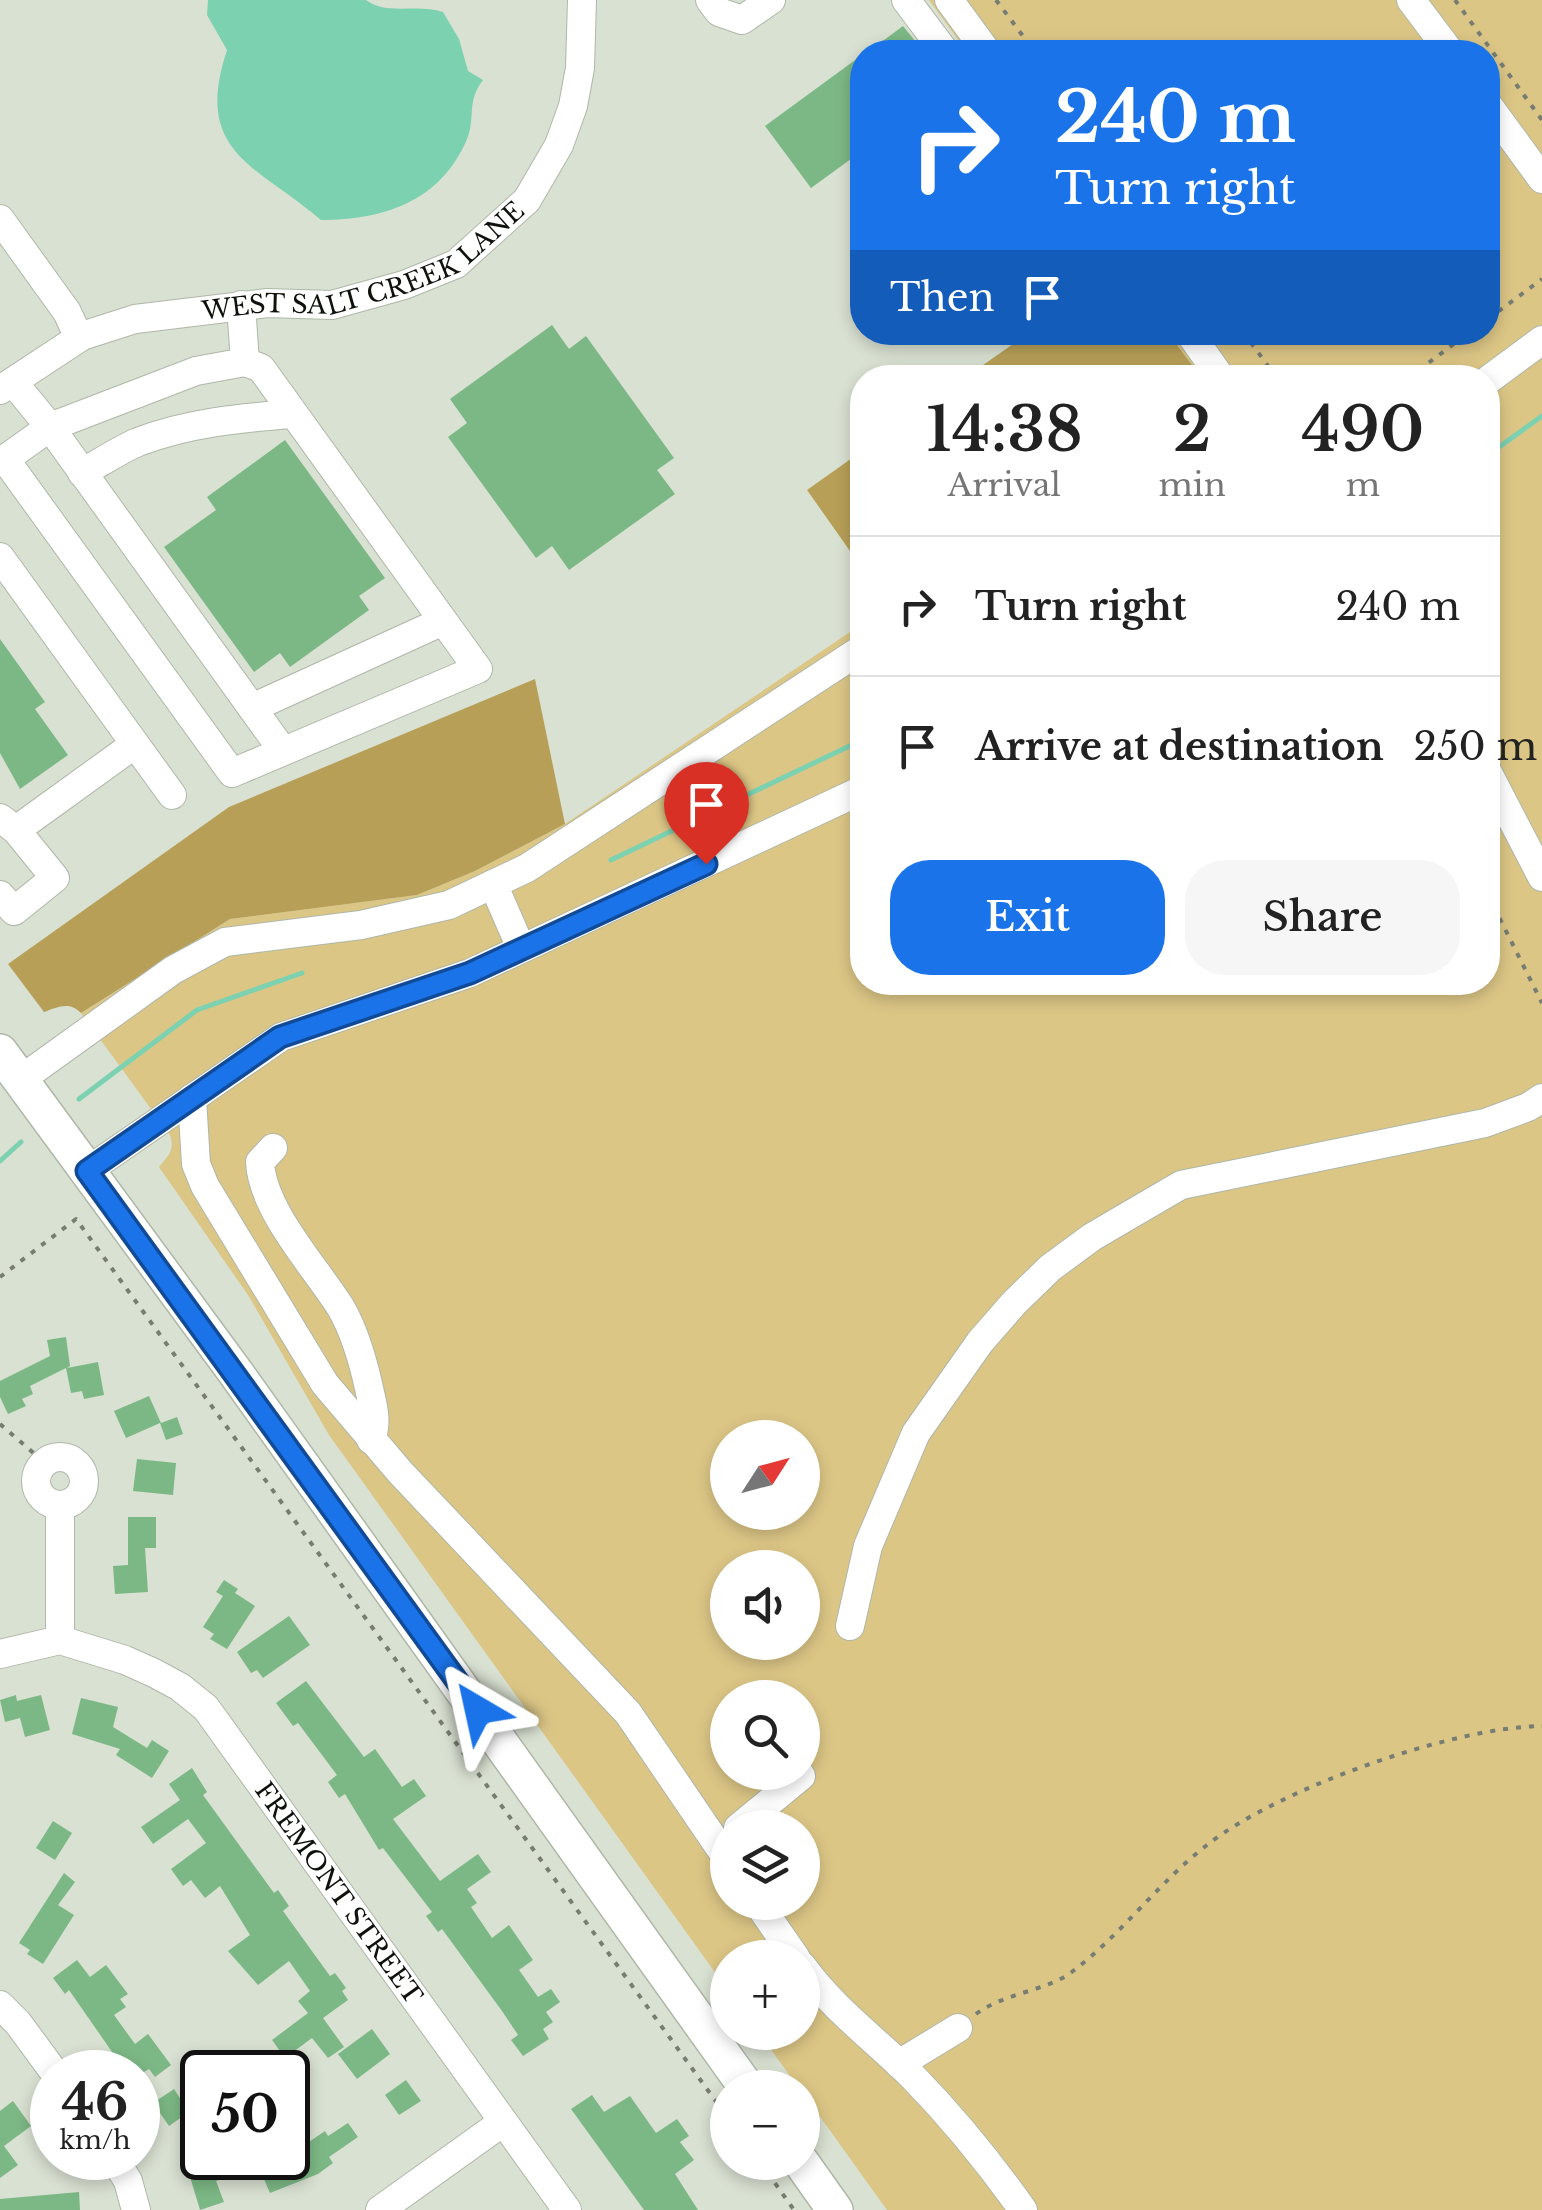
<!DOCTYPE html>
<html lang="en">
<head>
<meta charset="utf-8">
<style>
  body { margin:0; font-family:"Libre Baskerville",serif; background:#f6f6f6; color:#222; height:100vh; display:flex; flex-direction:column; font-size:38px; white-space:nowrap }
  * { box-sizing:border-box; margin:0 }
  p { font-size:32px; color:#767676 }
  .icon { flex:none; width:55px; height:55px; fill:none; stroke:currentColor; stroke-width:2; stroke-linecap:round; stroke-linejoin:round }
  .map { position:relative; flex:1; overflow:hidden }
  .drawer { position:absolute; left:850px; top:365px; width:650px; height:630px; display:flex; flex-direction:column; background:#fff; border-radius:40px; box-shadow:0 5px 15px #0003 }
  .drawer>* { flex:none }
  .top-card { position:absolute; left:850px; top:40px; width:650px; height:305px; border-radius:40px; box-shadow:0 5px 15px #0003; background:#1a73e8; color:#fff; overflow:hidden }
  .needle { width:65px; rotate:54deg }
  .fabs { position:absolute; left:710px; top:1420px; display:grid; gap:20px }
  .fabs a { display:grid; place-items:center; width:110px; height:110px; border-radius:50%; background:#fff; box-shadow:0 5px 15px #0003; font-size:50px }
  .speed { position:absolute; left:30px; top:2050px; display:flex; gap:20px; font-size:50px; font-weight:700; text-align:center }
  .speed>* { display:grid; place-content:center; width:130px; height:130px; border-radius:50%; background:#fff; box-shadow:0 5px 15px #0003; line-height:1 }
  .speed small { font-size:25px; font-weight:400 }
  .speed .limit { border:5px solid #111; border-radius:15px; background:#fff; color:#111 }
  .pin { position:absolute; display:grid; place-items:center; width:85px; height:85px; color:#fff; margin:-102px -42px; border-radius:50% 50% 50% 0; rotate:-45deg; box-shadow:0 0 10px #0007 }
  .pin .icon { rotate:45deg }
  .me { position:absolute; width:110px; margin:-55px; rotate:324deg; stroke-linejoin:round; filter:drop-shadow(0 0 8px #0008) }
  .turn { display:flex; align-items:center; gap:35px; height:210px; padding:0 40px; font-size:45px }
  .turn .icon { width:130px; height:130px; stroke-width:2.5 }
  .turn b { display:block; font-size:70px; line-height:85px }
  .then { display:flex; align-items:center; height:95px; padding:0 40px; background:#0003; gap:20px; font-size:38px }
  .eta { display:flex; justify-content:space-evenly; align-items:center; height:170px; text-align:center }
  .eta b { font-size:60px; font-weight:600; line-height:70px }
  .button { display:flex; gap:20px; margin-top:auto; padding:20px 40px }
  .button a { flex:1; height:115px; border-radius:40px; background:#1a73e8; color:#fff; font-size:40px; font-weight:600; line-height:115px; text-align:center }
  .button a+a { background:#f6f6f6; color:#222 }
  ul { padding:0; list-style:none }
  li { display:flex; align-items:center; gap:30px; height:140px; padding:0 40px; border-top:2px solid #e0e0e0 }
  li div { flex:1 }
  li b { display:block; font-size:38px }
  li em { font-style:normal }
  .map>svg:first-child { display:block }
  .green { fill:#dcc686; fill-rule:evenodd }
  .forest { fill:#b79f57 }
  .water { fill:#7cd1b0 }
  .lines { fill:none; stroke-linecap:round; stroke-linejoin:round }
  .stream { stroke:#7cd1b0; stroke-width:5 }
  .building { fill:#7cb885 }
  .minor-casing { stroke:#afb7a8; stroke-width:30 }
  .major-casing { stroke:#afb7a8; stroke-width:38 }
  .path { stroke:#777d73; stroke-width:4; stroke-dasharray:5 8; stroke-linecap:butt }
  .minor { stroke:#fff; stroke-width:28 }
  .major { stroke:#fff; stroke-width:35 }
  .route-casing { stroke:#114b97; stroke-width:25 }
  .route { stroke:#1a73e8; stroke-width:18 }
  .labels { text-anchor:middle; dominant-baseline:central; stroke-width:10; stroke-linejoin:round; paint-order:stroke }
  .street-label { font-size:25px; fill:#0e110c; stroke:#fff }
</style>
</head>
<body>
<div class="map">
<svg width="1542" height="2210" viewBox="0 0 1542 2210">
  <rect width="100%" height="100%" fill="#d9e1d2"/>
  <path class="green" d="M929,0H1542V2210H887L803,2093L802,2088L798,2087L759,2033L802,2032V1958H728L727,1989L329,1435L248,1295L159,1167C169,1155 175,1150 170,1135L81,1013L230,919L417,895L475,871L565,824L862,624V982H1488V378L1201,377L1168,333L1488,332V52H967ZM728,1438H802V1512H728ZM728,1568H802V1642H728ZM728,1698H802V1772H728ZM728,1828H802V1902H728Z"/>
  <path class="forest" d="M1030,332L1168,333L1201,377H966Z
    M862,451V568L807,490Z
    M535,679L565,824L475,871L417,895L230,919L81,1013C69,1001 58,1007 44,1012L8,964L229,807Z"/>
  <path class="water" d="M208,0H366C387,16 418,3 443,12L459,39L468,71L483,80C466,102 476,117 467,139C441,201 384,220 321,220C255,164 193,153 227,50L207,15Z"/>
  <g class="lines">
    <path class="stream" d="M1488,455L1542,416
      M611,860L862,740
      M79,1099L197,1010L302,973
      M0,1161L21,1142"/>
  </g>
  <path class="building" d="M903,26L924,52H866L884,40Z
    M862,55V176L851,159L811,188L765,126Z
    M552,325L569,349L586,336L674,458L657,470L675,494L569,570L552,546L536,558L448,437L467,423L450,399Z
    M285,440L385,578L359,596L369,610L290,667L280,653L254,672L164,547L216,510L207,497Z
    M0,639L45,702L35,709L68,755L20,789L0,753Z
    M66,1337L70,1366L67,1368L98,1362L104,1395L84,1399L82,1391L71,1393L66,1368L30,1386L33,1394L22,1399L26,1406L8,1414L0,1397V1381L50,1356L47,1340Z
    M149,1396L161,1423L177,1417L183,1434L166,1440L160,1423L126,1438L114,1411Z
    M137,1459L176,1463L173,1495L133,1491Z
    M128,1517H156V1548H145L148,1592L115,1594L113,1566L128,1565Z
    M224,1580L238,1589L235,1593L255,1606L227,1649L210,1639L214,1634L203,1627L223,1596L216,1592Z
    M289,1616L310,1645L263,1678L257,1670L251,1673L237,1652Z
    M306,1681L364,1757L375,1749L402,1787L414,1779L426,1796L393,1819L440,1881L478,1854L491,1872L467,1889L477,1903L471,1907L492,1938L509,1925L533,1960L519,1970L538,1997L551,1989L560,2002L546,2012L553,2022L543,2029L549,2039L523,2056L511,2040L518,2035L502,2011L442,1929L438,1932L426,1916L432,1912L383,1848L379,1850L345,1794L339,1798L328,1782L337,1775L298,1723L293,1726L276,1703Z
    M16,1695L17,1701L41,1695L50,1730L25,1737L20,1718L5,1722L0,1700Z
    M81,1698L118,1707L113,1727L147,1748L152,1740L169,1751L152,1778L116,1755L120,1749L72,1734Z
    M192,1768L207,1792L203,1795L274,1893L278,1890L289,1906L283,1911L330,1976L335,1973L346,1988L342,1991L348,2000L323,2018L344,2047L328,2058L312,2038L285,2058L272,2040L308,2013L298,2001L310,1991L289,1961L258,1985L228,1951L250,1935L220,1886L205,1898L191,1880L183,1886L171,1869L206,1843L188,1819L153,1844L141,1827L180,1800L169,1784Z
    M53,1821L72,1833L55,1860L36,1848Z
    M64,1873L75,1882L58,1905L74,1915L43,1964L27,1954L30,1950L19,1943Z
    M77,1960L90,1977L106,1965L128,1994L120,1999L126,2007L114,2015L135,2044L148,2034L171,2065L155,2077L149,2069L144,2072H126L69,1990L65,1994L53,1978Z
    M372,2029L390,2054L357,2079L338,2054Z
    M406,2080L421,2101L399,2115L385,2095Z
    M174,2089L189,2112L169,2126L153,2103Z
    M592,2095L604,2112L630,2096L656,2133L677,2119L689,2136L680,2142L694,2160L675,2174L698,2210H644L571,2109Z
    M13,2101L31,2126L4,2146L18,2165L0,2178V2111Z
    M348,2123L358,2137L329,2157L333,2163L318,2174L270,2193L260,2170L303,2153L300,2148L325,2131L328,2136Z
    M202,2144V2158L277,2160L216,2181L224,2202L200,2210L182,2150Z
    M79,2192L80,2210H0V2199Z"/>
  <g class="lines">
    <defs>
      <g id="minor">
        <path d="M710,0L719,12L742,20L771,0"/>
        <path d="M906,0L945,52"/>
        <path d="M949,0L987,52"/>
        <path d="M1411,0L1450,52"/>
        <path d="M1488,105L1542,179"/>
        <path d="M0,219L67,312L79,338"/>
        <path d="M1189,332L1221,378"/>
        <path d="M245,362L261,368L478,669L232,773L5,459L50,427L283,751"/>
        <path d="M1488,380L1542,340"/>
        <path d="M13,382L50,427L196,371L245,362L241,305"/>
        <path id="s1" d="M0,390L82,336L135,319L267,303L332,305L404,285L456,264L527,200L559,145L573,106L580,68L582,0"/>
        <path d="M82,473C100,463 119,450 138,442C187,423 240,418 292,414"/>
        <path d="M0,557L135,744L16,830L0,818"/>
        <path d="M252,708L443,621"/>
        <path d="M135,744L172,795"/>
        <path d="M1488,773L1542,877"/>
        <path d="M493,884L521,948"/>
        <path d="M0,895L14,911L55,878L16,830"/>
        <path d="M20,1080L173,970L225,942L361,925L449,905L527,868L862,649"/>
        <path d="M192,1098L196,1164L205,1186L325,1384L400,1472L628,1713L728,1860"/>
        <path d="M273,1148L260,1162C262,1210 316,1268 341,1308C355,1332 363,1361 369,1388C373,1407 378,1421 371,1440"/>
        <path d="M87,1171L281,1037L470,973L862,790"/>
        <circle cx="60" cy="1481" r="24"/>
        <path d="M60,1505V1640"/>
        <path d="M850,1626L868,1546L916,1433L980,1342L1014,1303L1050,1268L1092,1237L1181,1185L1485,1123L1528,1107L1542,1098"/>
        <path id="s2" d="M0,1654L60,1640L125,1660L154,1673L180,1687L206,1708L567,2210"/>
        <path d="M738,1828L801,1776"/>
        <path d="M757,1902L796,1958"/>
        <path d="M802,1966C834,2010 876,2040 913,2077C954,2119 989,2162 1023,2210"/>
        <path d="M0,2005L18,2023L54,2072"/>
        <path d="M899,2064L958,2028"/>
        <path d="M114,2158L128,2181L136,2210"/>
        <path d="M380,2210L503,2122"/>
      </g>
      <path id="major" d="M0,1052L233,1369L747,2088
        M801,2162L835,2210"/>
    </defs>
    <use href="#minor" class="minor-casing"/>
    <use href="#major" class="major-casing"/>
    <path class="path" d="M996,0L1035,52
      M1455,0L1542,120
      M1488,319L1542,279
      M1243,332L1277,378
      M1408,378L1470,332
      M1488,895L1542,1003
      M0,1277L76,1219L728,2118
      M0,1424L45,1463
      M976,2014C1006,1992 1048,1991 1073,1971C1122,1934 1159,1882 1207,1845C1278,1789 1452,1727 1542,1726
      M760,2162L794,2210"/>
    <use href="#minor" class="minor"/>
    <use href="#major" class="major"/>
  </g>
  <g class="lines">
    <defs>
      <path id="route" d="M478,1710L87,1171L280,1037L470,973L706,864"/>
    </defs>
    <use href="#route" class="route-casing"/>
    <use href="#route" class="route"/>
  </g>
  <g class="labels">
    <g class="street-label">
      <text stroke="none"><textPath href="#s1" startOffset="395">WEST SALT CREEK LANE</textPath></text>
      <text stroke="none"><textPath href="#s2" startOffset="452">FREMONT STREET</textPath></text>
    </g>
  </g>
</svg>
<div class="fabs">
<a><svg class="needle" viewBox="-14 -14 28 28"><path d="M0-13l5 13h-10z" fill="#e53935"/><path d="M0 13l5-13h-10z" fill="#767676"/></svg></a>
<a><svg class="icon" aria-label="sound" viewBox="0 0 24 24"><path d="M4 9h4l5-4v14l-5-4H4zM17 9q2 3 0 6"/></svg></a>
<a><svg class="icon" aria-label="search" viewBox="0 0 24 24"><circle cx="10" cy="10" r="6"/><path d="M15 15l6 6"/></svg></a>
<a><svg class="icon" aria-label="layers" viewBox="0 0 24 24"><path d="M12 4l9 5-9 5-9-5zM3 14l9 5 9-5"/></svg></a>
<a>+</a>
<a>−</a>
</div>
<div class="speed"><div>46<small>km/h</small></div><div class="limit">50</div></div>
<div class="pin" style="left:706px;top:864px;background:#d93025"><svg class="icon" aria-label="arrive" viewBox="0 0 24 24"><path d="M6 21V4h12l-3 4 3 4H6"/></svg></div>
<svg class="me" style="left:478px;top:1710px" viewBox="-20 -20 40 40"><path d="M0-17L14 15 0 8-14 15z" fill="#1a73e8" stroke="#fff" stroke-width="4"/></svg>
<div class="top-card">
<div class="turn"><svg class="icon" aria-label="right" viewBox="0 0 24 24"><path d="M7 20v-9h11M14 6l5 5-5 5"/></svg><div><b>240 m</b>Turn right</div></div>
<div class="then">Then<svg class="icon" aria-label="arrive" viewBox="0 0 24 24"><path d="M6 21V4h12l-3 4 3 4H6"/></svg></div>
</div>
<section class="drawer">
<div class="eta">
<div><b>14:38</b><p>Arrival</p></div>
<div><b>2</b><p>min</p></div>
<div><b>490</b><p>m</p></div>
</div>
<ul>
<li><svg class="icon" aria-label="right" viewBox="0 0 24 24"><path d="M7 20v-9h11M14 6l5 5-5 5"/></svg><div><b>Turn right</b></div><em>240 m</em></li>
<li><svg class="icon" aria-label="arrive" viewBox="0 0 24 24"><path d="M6 21V4h12l-3 4 3 4H6"/></svg><div><b>Arrive at destination</b></div><em>250 m</em></li>
</ul>
<div class="button"><a>Exit</a><a>Share</a></div>
</section>
</div>
</body>
</html>
